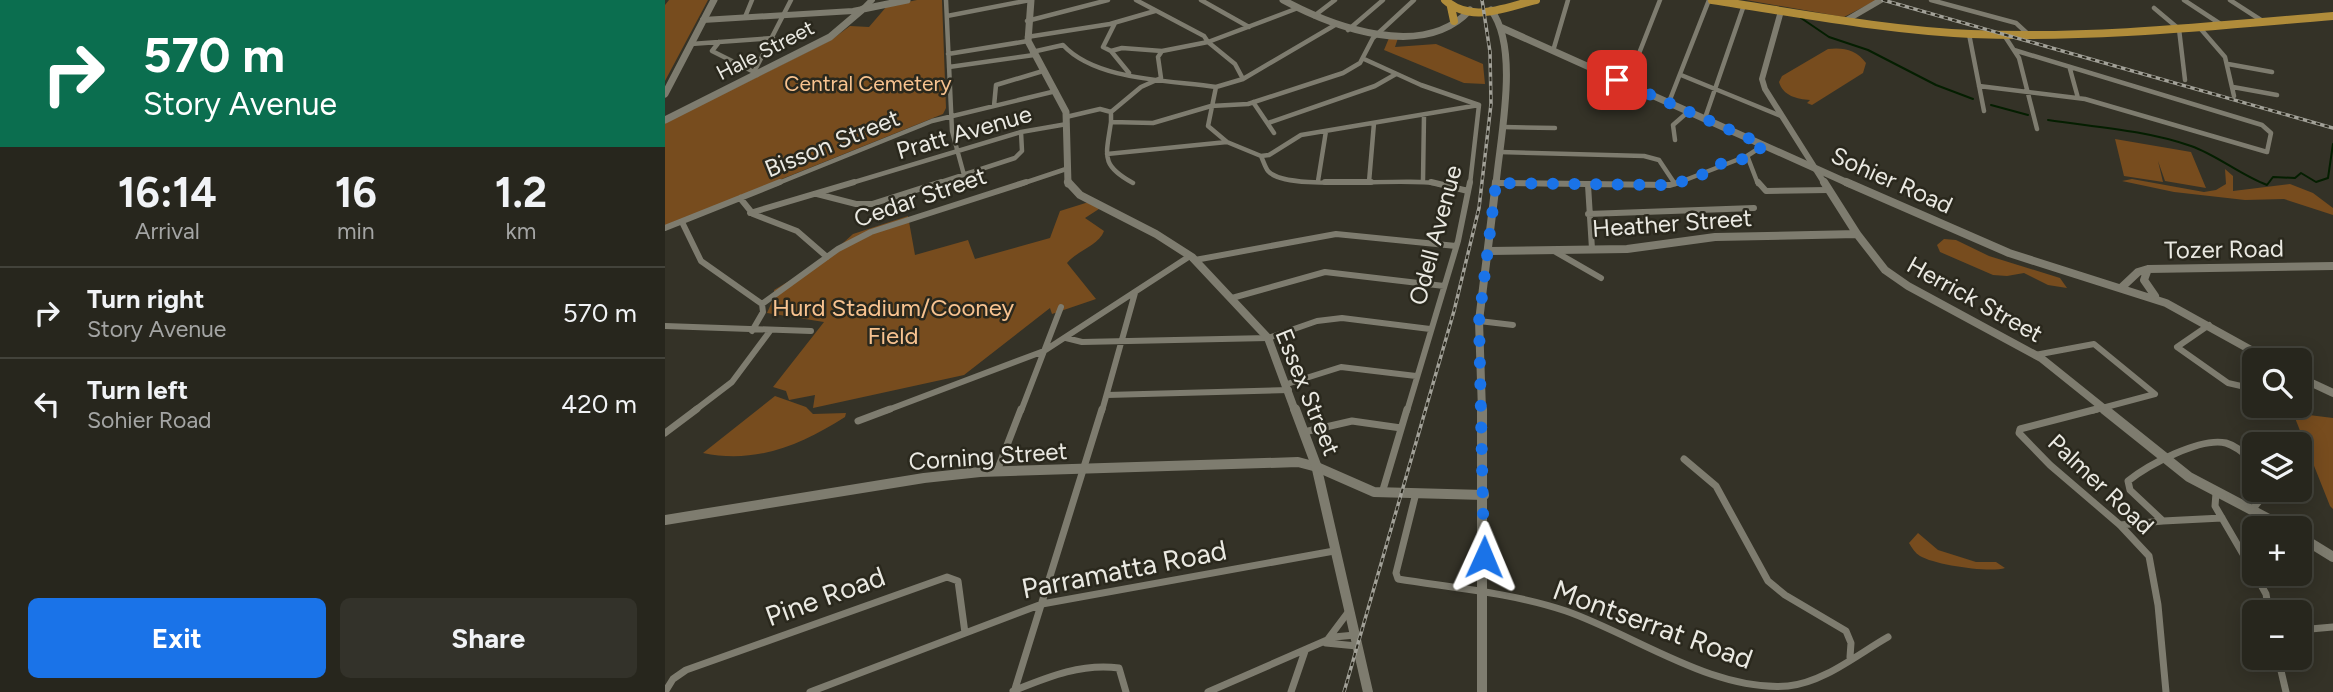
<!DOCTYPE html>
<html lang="en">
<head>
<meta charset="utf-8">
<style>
  body { margin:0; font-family:Figtree,sans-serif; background:#33322a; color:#f1f3f6; height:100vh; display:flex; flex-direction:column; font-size:26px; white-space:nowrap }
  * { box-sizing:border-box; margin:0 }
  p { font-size:23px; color:#a4a5a4 }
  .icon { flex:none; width:38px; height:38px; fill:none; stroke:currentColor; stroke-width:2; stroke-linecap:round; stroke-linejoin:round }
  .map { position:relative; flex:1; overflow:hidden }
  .sheet { display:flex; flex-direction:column; background:#27261d; width:665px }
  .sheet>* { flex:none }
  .hud { background:#0b6e4f; color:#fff; overflow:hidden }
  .tools { position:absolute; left:1577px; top:348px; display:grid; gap:14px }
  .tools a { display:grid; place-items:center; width:70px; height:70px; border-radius:10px; background:#27261d; box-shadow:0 4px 18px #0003,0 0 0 2px #43433b; font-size:35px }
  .pin { position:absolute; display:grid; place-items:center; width:60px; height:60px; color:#fff; margin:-30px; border-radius:14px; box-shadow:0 4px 10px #0006 }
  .me { position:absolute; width:77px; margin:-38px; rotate:1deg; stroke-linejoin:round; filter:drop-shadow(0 0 5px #0008) }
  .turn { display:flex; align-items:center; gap:24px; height:147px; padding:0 28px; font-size:32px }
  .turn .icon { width:91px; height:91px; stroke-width:2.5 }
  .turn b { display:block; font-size:49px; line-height:60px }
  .eta { display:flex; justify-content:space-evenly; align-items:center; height:119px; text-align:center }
  .eta b { font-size:42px; font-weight:700; line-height:49px }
  .cta { display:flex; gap:14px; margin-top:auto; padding:14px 28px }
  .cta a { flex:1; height:80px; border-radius:10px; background:#1a73e8; color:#fff; font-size:28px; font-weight:700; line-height:80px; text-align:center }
  .cta a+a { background:#33322a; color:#f1f3f6 }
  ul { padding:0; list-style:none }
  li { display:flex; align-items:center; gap:21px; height:91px; padding:0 28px; border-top:2px solid #43433b }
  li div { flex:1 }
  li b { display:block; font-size:26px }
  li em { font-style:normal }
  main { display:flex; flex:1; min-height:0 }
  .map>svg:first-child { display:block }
  .green { fill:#774c1e }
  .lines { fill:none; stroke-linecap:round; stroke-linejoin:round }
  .stream { stroke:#041e00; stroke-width:2 }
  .minor-far2 { stroke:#7e7c6f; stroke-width:4.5 }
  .minor-far1 { stroke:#7e7c6f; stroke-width:6 }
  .minor { stroke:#7e7c6f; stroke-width:7 }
  .tertiary-far2 { stroke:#7e7c6f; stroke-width:6 }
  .tertiary-far1 { stroke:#7e7c6f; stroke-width:8 }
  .tertiary { stroke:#7e7c6f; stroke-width:10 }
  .secondary-far2 { stroke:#7e7c6f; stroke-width:7 }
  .secondary-far1 { stroke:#7e7c6f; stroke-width:8 }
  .secondary { stroke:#7e7c6f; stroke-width:10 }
  .trunk { stroke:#b08c3a; stroke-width:8 }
  .rail-casing { stroke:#a2a198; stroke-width:3.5 }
  .rail { stroke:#2a281d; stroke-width:2; stroke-dasharray:4.5; stroke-linecap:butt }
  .route { stroke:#1a73e8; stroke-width:12; stroke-dasharray:0 21.6 }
  .labels { text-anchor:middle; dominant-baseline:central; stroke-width:5; stroke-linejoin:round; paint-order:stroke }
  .far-street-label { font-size:21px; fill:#eae9e2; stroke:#2a281d }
  .far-park-label { font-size:21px; fill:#f8c390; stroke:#2a281d }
  .street-label { font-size:24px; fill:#eae9e2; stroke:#2a281d }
  .park-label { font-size:24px; fill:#f8c390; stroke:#2a281d }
  .near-street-label { font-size:28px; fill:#eae9e2; stroke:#2a281d }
</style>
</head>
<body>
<main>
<section class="sheet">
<div class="hud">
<div class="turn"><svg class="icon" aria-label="right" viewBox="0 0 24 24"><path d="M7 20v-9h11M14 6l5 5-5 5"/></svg><div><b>570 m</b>Story Avenue</div></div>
</div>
<div class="eta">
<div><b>16:14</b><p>Arrival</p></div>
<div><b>16</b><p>min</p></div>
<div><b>1.2</b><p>km</p></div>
</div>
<ul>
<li><svg class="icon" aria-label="right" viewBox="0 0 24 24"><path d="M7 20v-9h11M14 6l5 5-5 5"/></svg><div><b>Turn right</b><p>Story Avenue</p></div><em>570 m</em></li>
<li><svg class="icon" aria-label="left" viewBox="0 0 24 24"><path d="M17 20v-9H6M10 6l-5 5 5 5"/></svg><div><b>Turn left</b><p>Sohier Road</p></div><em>420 m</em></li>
</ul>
<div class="cta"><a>Exit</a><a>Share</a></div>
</section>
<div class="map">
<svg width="1668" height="692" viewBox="0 0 1668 692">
  <rect width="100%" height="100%" fill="#343227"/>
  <path class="green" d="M4,0H43L0,81V5Z
    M252,0H277L281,108L278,114L0,226V123L166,40L185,26L204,27L222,6Z
    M1081,0H1212L1179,17Z
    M724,38H733L730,47L771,44L818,64L820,84L799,83L719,50Z
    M1163,49C1178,47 1192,50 1201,63L1198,73L1147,105L1142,103L1145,100C1132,99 1118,96 1114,82L1117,76Z
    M1450,139L1526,152L1541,188L1500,181L1493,161L1498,182L1459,176Z
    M1560,169L1568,176V191L1625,184L1648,193L1668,208V215L1619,199L1580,200L1509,192L1457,181L1467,179L1539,192L1551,190L1561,184Z
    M427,201L437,207L420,218L439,231C434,245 412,251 402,263L431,299L387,314L385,308L299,375L148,408L150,395L124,400L121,391L108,387L159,322L102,313L109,297V290L158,261L188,234L243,216L250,255L303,240L310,259L385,238L395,211Z
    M1279,239L1291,240L1324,256L1395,278L1402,288L1383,285L1359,273L1342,276L1328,275L1275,252L1272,245Z
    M110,396L141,407L148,414L181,413L180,417C136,445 91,464 38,453Z
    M1628,413L1668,418V509L1665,506Z
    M1253,533L1273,550L1311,562H1331L1340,568C1325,573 1270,565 1255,556C1250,553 1247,548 1244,543Z"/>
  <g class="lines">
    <path class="stream" d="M1136,18L1164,37L1203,50L1271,85L1308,99
      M1326,105L1363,115
      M1383,120C1430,127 1480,130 1526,146C1552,155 1575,175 1602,185L1608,177L1630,178L1636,173L1651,182L1663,178L1668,144"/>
    <path class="minor-far2" d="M281,0L287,131L299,175
      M471,0L539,36L543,42L633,8
      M536,0L584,27
      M1266,0L1351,23L1364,35
      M1519,0L1557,25
      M1565,0L1599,22
      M1489,8L1514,29L1520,80
      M282,16L365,0
      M649,16L670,0
      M80,17L87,0
      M362,21L443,0
      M1534,27L1560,57L1569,96
      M683,30L718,0
      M1304,34L1319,111
      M1339,35L1354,58L1372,129
      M362,37L445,24L490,11
      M54,42L47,51L89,72
      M26,44L108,38
      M446,51L438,47L450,23
      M888,51L903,0
      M367,52L398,45C431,81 505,80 551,87L543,126L562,142L596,156C598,160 600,167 603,171C622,193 740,176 773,184
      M283,54L363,41
      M699,59L756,85L814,105
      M1563,64L1607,72
      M284,67L369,55
      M1405,69L1413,98
      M464,73L446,51L457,48L497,51L543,42L570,64L578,79
      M92,75L89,72L126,0
      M1016,75L1116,116
      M962,84L995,0
      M1314,86L1420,99L1602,152L1606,133L1597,125L1349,50
      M551,87L578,79L670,25
      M1568,87L1612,95
      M588,102L609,133
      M1004,102L1044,0
      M329,106L331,85L378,71
      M446,112L476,87L496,78L493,57L497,51
      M401,117L435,109L446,112V122L488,123L546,106L583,104L678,73L695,63L708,38L749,0
      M1040,118L1079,5
      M446,122C441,156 435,165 468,183
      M603,123L710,86L731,74
      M838,127L890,128
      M1010,140L1008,125L1024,111
      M835,152L979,156L994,160L1010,184
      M442,154L562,142
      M596,156L604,155L636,135L814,105
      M1083,158L1093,184
      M758,180L759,115
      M653,181L661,131
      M704,182L709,123
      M831,183L884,184
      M111,184L267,121L391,91
      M183,184L356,132L402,124
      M270,184L350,158L357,151L356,132
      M356,184L401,169
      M805,184L814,105
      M1010,184L1082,156L1099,145"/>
    <path class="minor-far1" d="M660,182H706
      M766,182L803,191
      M1093,182L1101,191L1163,190
      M831,183L1005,185L1015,182
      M923,185L927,249
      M152,194L191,204H207L276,182
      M75,198L88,214L132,231L162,257
      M85,213L189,182
      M923,214L1089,208
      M17,222L36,261L97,304L98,312L87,331
      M0,228L115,182
      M889,251L936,278
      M530,260L671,234L791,246
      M567,298L660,272L779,286
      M97,304L173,249L206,232L361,182
      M814,321L848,325
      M1544,325L1512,347L1563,383L1589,389
      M0,326L146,331
      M401,338L417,342L603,338L652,321L677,318L765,329
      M1370,355L1429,344L1490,394L1426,411
      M622,384L676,367L751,376
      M442,395L624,390
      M29,411L67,382L105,331
      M220,411L379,351L525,256
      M356,411L396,307
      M437,411L470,293
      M742,411L793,241L805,182"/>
    <path class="minor" d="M1432,409L1355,429L1354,433L1385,465L1455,525L1484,556L1493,605L1501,692
      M193,421L225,409
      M639,432L687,421L736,428
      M0,433L32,409
      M1019,459L1051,486L1103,581L1120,595L1181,631L1186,643L1185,657
      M332,471L356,409
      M717,493L742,409
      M751,493L731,573L733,579C789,588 847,593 901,611C970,635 1048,692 1123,686C1158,683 1193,654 1223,637
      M1551,493L1550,506L1589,573
      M1587,510L1603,490
      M1557,518L1498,521L1465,490L1463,481C1483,465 1535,437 1561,443C1572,446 1581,455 1589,462
      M1455,525L1498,521
      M1590,574L1601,594L1604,612
      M1634,630L1668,627
      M663,639L684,611
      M661,643L692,646
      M1613,658L1621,692
      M348,691C383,677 416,663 454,668L461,692
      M0,692L8,679L21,670L282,577L293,581L300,633
      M145,692L377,604L669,551
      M349,692L437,409
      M543,692L669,637L690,635
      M626,692L640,651"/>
    <path class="tertiary-far2" d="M1116,11L1097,79L1100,89L1160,184
      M38,20L188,11L198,9L207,0
      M1180,21L1216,0"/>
    <path class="tertiary-far1" d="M1159,182L1192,234L1220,270L1243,286L1376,358L1442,411
      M825,251L962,249L1050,237L1192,234"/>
    <path class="tertiary" d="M1439,409L1524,477L1621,528
      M0,520L259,478L315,472L633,462L652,467L709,492L819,495
      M1634,536L1668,557"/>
    <path class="secondary-far2" d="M366,0L363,41L401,112L403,184
      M618,0C668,27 758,61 805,10
      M826,10C855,48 835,138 831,184
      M835,27L1185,184
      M0,94L49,0
      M0,120L165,37L198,9L242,0"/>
    <path class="secondary-far1" d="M403,182L415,195L491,234L527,257L603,338L630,411
      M1181,182L1344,253L1501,303L1604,360
      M1483,269L1479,280L1490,296
      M1456,288L1473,272L1483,269L1668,266
      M1634,377L1668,393
      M817,411L814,321L831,182"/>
    <path class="secondary" d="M630,409L651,465L703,692
      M817,409V692"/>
    <path class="trunk" d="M780,0C807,24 840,7 871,0
      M1047,0C1133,13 1219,30 1306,34C1427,39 1548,26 1668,16
      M786,7L789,21"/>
    <defs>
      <path id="rail" d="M1218,0L1668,128
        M679,692L789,311L814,208L826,104L825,52L817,0"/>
    </defs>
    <use href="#rail" class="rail-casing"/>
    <use href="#rail" class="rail"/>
  </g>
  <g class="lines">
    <path class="route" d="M819,557L814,321L831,183L1005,185L1033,177L1055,164L1083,158L1099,145L952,80"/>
  </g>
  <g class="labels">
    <g class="far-street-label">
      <text transform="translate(100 50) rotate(-27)">Hale Street</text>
    </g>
    <g class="far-park-label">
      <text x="203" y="83">Central Cemetery</text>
    </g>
    <g class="street-label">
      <text transform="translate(299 132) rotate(-16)">Pratt Avenue</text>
      <text transform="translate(167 143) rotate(-22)">Bisson Street</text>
      <text transform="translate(1227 180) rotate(24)">Sohier Road</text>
      <text transform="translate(255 197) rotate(-19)">Cedar Street</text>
      <text transform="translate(1007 223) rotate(-4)">Heather Street</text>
      <text transform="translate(770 235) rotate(-75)">Odell Avenue</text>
      <text transform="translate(1559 249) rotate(-1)">Tozer Road</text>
      <text transform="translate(1310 299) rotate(29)">Herrick Street</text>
      <text transform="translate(643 392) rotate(68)">Essex Street</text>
      <text transform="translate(323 456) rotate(-4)">Corning Street</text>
      <text transform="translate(1436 484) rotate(43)">Palmer Road</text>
    </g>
    <g class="park-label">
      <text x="228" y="307">Hurd Stadium/Cooney<tspan x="228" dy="28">Field</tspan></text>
    </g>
    <g class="near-street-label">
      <text transform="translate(459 569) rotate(-11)">Parramatta Road</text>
      <text transform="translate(160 596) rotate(-20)">Pine Road</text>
      <text transform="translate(988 624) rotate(20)">Montserrat Road</text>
    </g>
  </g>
</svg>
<div class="tools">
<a><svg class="icon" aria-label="search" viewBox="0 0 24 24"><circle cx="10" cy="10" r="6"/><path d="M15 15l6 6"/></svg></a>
<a><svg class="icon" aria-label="layers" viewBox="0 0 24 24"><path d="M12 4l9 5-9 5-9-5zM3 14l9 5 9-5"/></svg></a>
<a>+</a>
<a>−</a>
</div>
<div class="pin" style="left:952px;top:80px;background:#d93025"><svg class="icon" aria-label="arrive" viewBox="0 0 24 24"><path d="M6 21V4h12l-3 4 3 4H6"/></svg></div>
<svg class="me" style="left:819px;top:557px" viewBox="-20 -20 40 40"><path d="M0-17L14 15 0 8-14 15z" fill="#1a73e8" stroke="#fff" stroke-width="4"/></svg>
</div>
</main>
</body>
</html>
